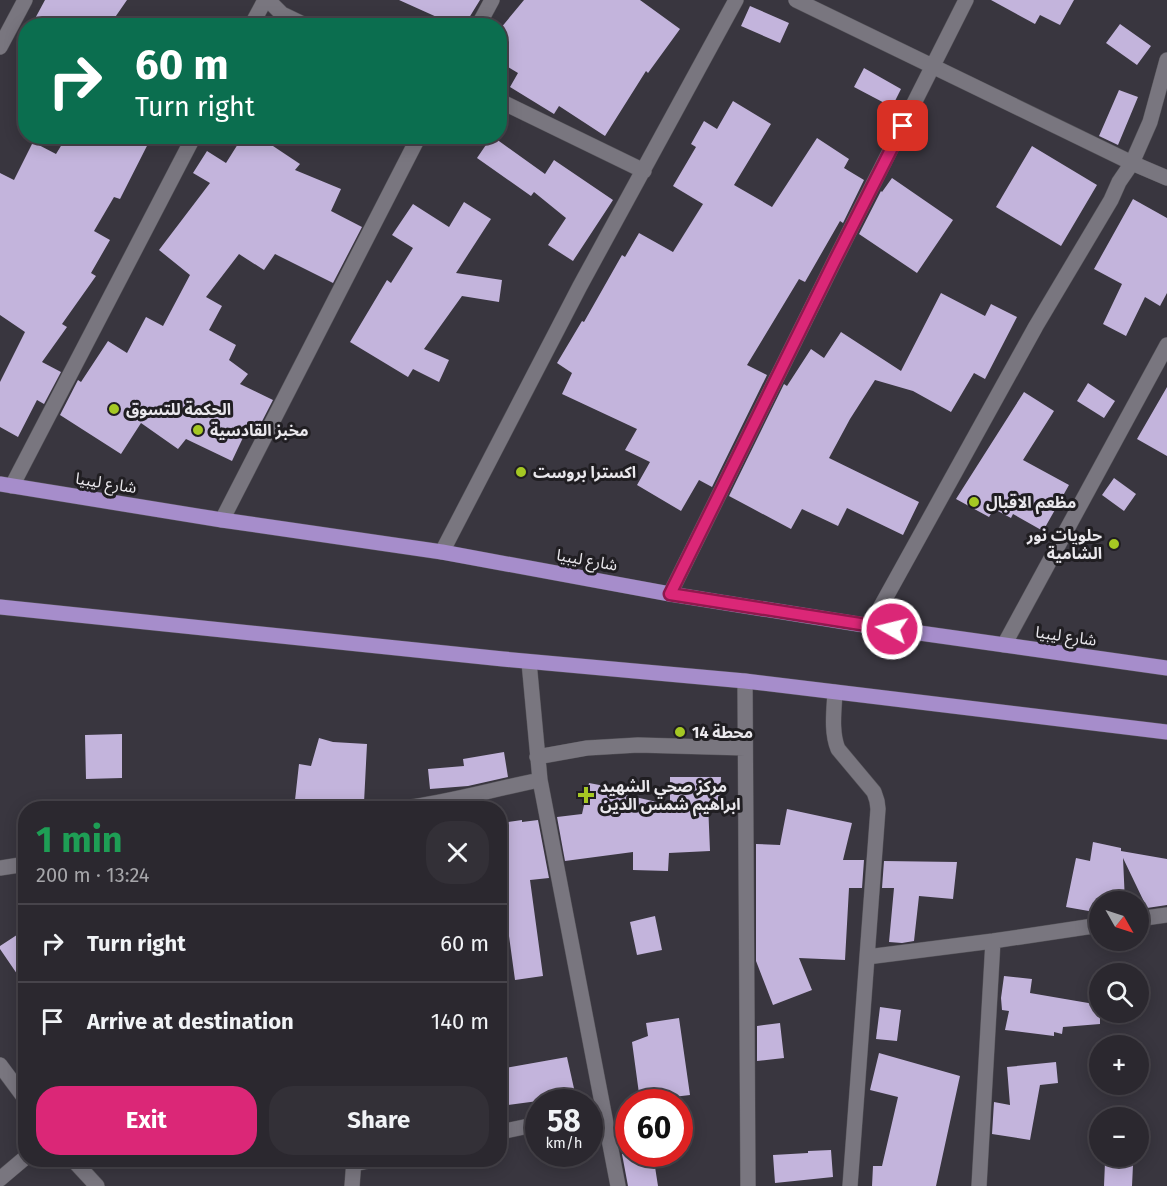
<!DOCTYPE html>
<html lang="en">
<head>
<meta charset="utf-8">
<style>
  body { margin:0; font-family:"Fira Sans","Noto Sans Arabic",sans-serif; background:#333037; color:#f1f3f6; height:100vh; display:flex; flex-direction:column; font-size:22px; white-space:nowrap }
  * { box-sizing:border-box; margin:0 }
  p { font-size:20px; color:#a6a6aa }
  .icon { flex:none; width:33px; height:33px; fill:none; stroke:currentColor; stroke-width:2; stroke-linecap:round; stroke-linejoin:round }
  .map { position:relative; flex:1; overflow:hidden }
  .drawer { position:absolute; left:18px; top:801px; width:489px; height:366px; display:flex; flex-direction:column; background:#2b282f; border-radius:24px; box-shadow:0 3px 15px #0003,0 0 0 2px #47444b }
  .drawer>* { flex:none }
  .banner { position:absolute; left:18px; top:18px; width:489px; height:126px; border-radius:24px; box-shadow:0 3px 15px #0003,0 0 0 2px #47444b; background:#0b6e4f; color:#fff; overflow:hidden }
  .needle { width:39px; rotate:129deg }
  .tools { position:absolute; left:1089px; top:891px; display:grid; gap:12px }
  .tools a { display:grid; place-items:center; width:60px; height:60px; border-radius:50%; background:#2b282f; box-shadow:0 3px 15px #0003,0 0 0 2px #47444b; font-size:30px }
  .speed { position:absolute; left:525px; top:1089px; display:flex; gap:12px; font-size:30px; font-weight:700; text-align:center }
  .speed>* { display:grid; place-content:center; width:78px; height:78px; border-radius:50%; background:#2b282f; box-shadow:0 3px 15px #0003,0 0 0 2px #47444b; line-height:1 }
  .speed small { font-size:15px; font-weight:400 }
  .speed .limit { border:9px solid #d22; background:#fff; color:#111 }
  .pin { position:absolute; display:grid; place-items:center; width:51px; height:51px; color:#fff; margin:-26px; border-radius:12px; box-shadow:0 3px 9px #0006 }
  .me { position:absolute; width:66px; margin:-33px; rotate:278deg; stroke-linejoin:round; filter:drop-shadow(0 0 4px #0008) }
  .turn { display:flex; align-items:center; gap:21px; height:126px; padding:0 18px; font-size:27px }
  .turn .icon { width:78px; height:78px; stroke-width:2.5 }
  .turn b { display:block; font-size:42px; line-height:51px }
  .round { display:grid; place-items:center; flex:none; width:63px; height:63px; border-radius:24px; background:#333037 }
  .overview { display:flex; align-items:center; justify-content:space-between; height:102px; padding:0 18px }
  h1 { font-size:36px; font-weight:700; line-height:45px; color:#1e9e55 }
  .button { display:flex; gap:12px; margin-top:auto; padding:12px 18px }
  .button a { flex:1; height:69px; border-radius:24px; background:#db2777; color:#fff; font-size:24px; font-weight:700; line-height:69px; text-align:center }
  .button a+a { background:#333037; color:#f1f3f6 }
  ul { padding:0; list-style:none }
  li { display:flex; align-items:center; gap:18px; height:78px; padding:0 18px; border-top:2px solid #47444b }
  li div { flex:1 }
  li b { display:block; font-size:22px }
  li em { font-style:normal }
  .map>svg:first-child { display:block }
  .building { fill:#c3b4dc }
  .lines { fill:none; stroke-linecap:round; stroke-linejoin:round }
  .street-casing { stroke:#555359; stroke-width:16 }
  .primary-casing { stroke:#555359; stroke-width:16 }
  .street { stroke:#79767f; stroke-width:15 }
  .primary { stroke:#a68dcb; stroke-width:15 }
  .route-casing { stroke:#8e194d; stroke-width:15 }
  .route { stroke:#db2777; stroke-width:10 }
  .poi-dot { fill:#a5c823; stroke:#201e22; stroke-width:2 }
  .labels { text-anchor:middle; dominant-baseline:central; stroke-width:6; stroke-linejoin:round; paint-order:stroke }
  .poi-label { font-size:16px; font-weight:bold; fill:#eae8ed; stroke:#201e22; text-anchor:start }
  .street-label { font-size:16px; fill:#eae8ed; stroke:#201e22 }
</style>
</head>
<body>
<div class="map">
<svg width="1167" height="1186" viewBox="0 0 1167 1186">
  <rect width="100%" height="100%" fill="#39363f"/>
  <path class="building" d="M45,0H127L109,26H31Z
    M399,0H480L464,26H435L439,18Z
    M524,0H640L680,29L648,73L646,71L605,136L559,106L554,114L510,87L518,73L500,62V29Z
    M991,0H1074L1060,25L1040,15L1035,24Z
    M750,6L789,23L780,43L741,26Z
    M1120,24L1151,46L1137,65L1106,43Z
    M864,68L901,89L892,107L854,87Z
    M1119,90L1138,97L1118,145L1099,136Z
    M733,101L771,124L734,185L772,207L817,138L849,159L844,168L864,180L843,223L840,221L805,282L799,279L747,365L767,375L712,487L699,480L681,511L637,485L650,462L625,450L637,429L562,394L572,373L557,363L582,321L584,322L622,255L625,257L639,233L673,252L703,204L673,186L696,147L691,144L704,121L717,129Z
    M67,136H152L120,199L114,197L94,231L110,240L91,273L96,276L62,324L67,327L42,362L61,372L44,404L37,400L18,437L0,427V382L25,332L0,315V173L14,180L33,142L56,154Z
    M243,136H258L300,164L295,170L341,189L331,211L362,227L333,283L275,254L264,270L239,254L206,297L222,306L209,330L236,345L229,360L248,374L240,384L273,400L257,431L248,427L232,461L186,439L178,449L141,423L121,454L60,415L78,380L81,382L108,341L127,353L146,317L163,326L190,275L159,250L210,183L193,173L207,151L226,163Z
    M492,136L545,174L554,160L613,200L573,261L548,245L566,218L534,192L531,196L477,158Z
    M1032,146L1097,185L1061,246L996,207Z
    M892,178L953,220L917,273L859,234L881,191L882,192Z
    M1133,199L1167,218V293L1160,306L1145,297L1126,336L1103,324L1122,284L1094,269Z
    M464,202L491,219L456,273L502,280L499,302L462,296L424,349L449,360L439,382L413,369L408,377L350,342L387,280L391,283L413,248L392,235L413,204L449,227Z
    M941,293L985,316L991,304L1017,317L985,379L974,373L951,412L913,391L875,380L850,419L829,458L919,502L903,535L847,508L838,526L802,509L791,529L729,496L784,384L787,386L811,349L824,358L841,332L901,371Z
    M1088,383L1115,401L1104,418L1077,401Z
    M1167,387V456L1137,439Z
    M1024,392L1054,411L1023,460L1069,485L1043,531L1013,514L1011,518L994,509L989,517L956,499Z
    M1114,478L1136,494L1124,511L1102,495Z
    M122,734V778L86,779L85,735Z
    M319,738L333,742L367,744L364,803L295,800L299,764L311,766Z
    M504,752L508,777L468,786L430,789L428,769L464,766L463,759Z
    M670,777H721L720,803H708L710,851L669,853L668,871L633,870V852L565,861L557,817L582,814L589,783L610,787L609,791L670,805Z
    M787,809L852,823L843,860H864L862,888H849L845,960L799,958L812,990L773,1005L756,961V844L780,845Z
    M522,820V822L538,820L549,878L530,880L543,976L515,980L500,870V823Z
    M1093,842L1121,848V851L1167,859V905L1147,908L1123,858L1125,902H1100V913L1066,907L1076,858L1090,861Z
    M884,861L957,862L953,899L919,896L914,941L902,943L889,942L894,888H882Z
    M655,916L662,950L637,955L630,922Z
    M26,929V987L0,949V946Z
    M1004,976L1032,979L1030,993L1100,1005V1024L1063,1027L1062,1034L1054,1032V1036L1005,1030L1009,1011L1002,1010L1001,998Z
    M880,1007L901,1010L897,1041L876,1039Z
    M679,1018L690,1095L640,1101L632,1042L648,1036L646,1023Z
    M780,1023L784,1058L757,1061V1026Z
    M879,1053L960,1076L936,1186H872L873,1166H882L898,1097L870,1090Z
    M567,1057L577,1102H554L553,1099L500,1106V1069Z
    M1056,1062L1058,1083L1040,1085L1030,1140L992,1134L994,1102L1010,1105L1007,1067Z
    M831,1150L833,1177L775,1183L773,1155L808,1153V1151Z
    M622,1154H653L658,1186H628Z
    M1105,1162L1133,1165L1132,1186H1104Z"/>
  <g class="lines">
    <defs>
      <path id="street" d="M268,0L282,14L307,26
        M796,0L1132,163L1167,178
        M251,26L265,0
        M478,26L492,0
        M0,47L25,0
        M500,101L644,171
        M12,486L194,136
        M222,520L419,136
        M442,552L580,286L736,0
        M670,594L833,264L966,0
        M870,626L1036,326L1111,200L1119,182L1132,163L1150,122L1167,60
        M1004,645L1167,345
        M529,662L540,780L618,1186
        M745,681L748,1186
        M835,692C834,711 831,732 838,749L874,792L877,801L878,809L850,1186
        M537,757L587,748L638,745L745,748
        M404,808C450,802 494,789 540,780
        M0,868L26,864
        M1138,919L1167,915
        M867,957L993,941L1100,925
        M0,1065L26,1100
        M500,1132L538,1124
        M73,1160L97,1186
        M354,1164L373,1160
        M0,1179L26,1157
        M352,1186L354,1160
        M979,1186L993,941"/>
      <path id="primary" d="M0,484L222,520L442,552L670,594L870,626L1167,668
        M0,607L503,659L745,681L1167,732"/>
    </defs>
    <use href="#street" class="street-casing"/>
    <use href="#primary" class="primary-casing"/>
    <use href="#street" class="street"/>
    <use href="#primary" class="primary"/>
  </g>
  <g class="lines">
    <defs>
      <path id="route" d="M892,629L670,594L833,264L903,126"/>
    </defs>
    <use href="#route" class="route-casing"/>
    <use href="#route" class="route"/>
  </g>
  <g class="poi-dot">
    <circle cx="114" cy="409" r="6"/>
    <circle cx="198" cy="430" r="6"/>
    <circle cx="521" cy="472" r="6"/>
    <circle cx="974" cy="502" r="6"/>
    <circle cx="1114" cy="544" r="6"/>
    <circle cx="680" cy="732" r="6"/>
    <path d="M583 786h6v6h6v6h-6v6h-6v-6h-6v-6h6z"/>
  </g>
  <g class="labels">
    <g class="poi-label">
      <text x="126" y="409">الحكمة للتسوق</text>
      <text x="210" y="430">مخبز القادسية</text>
      <text x="533" y="472">اكسترا بروست</text>
      <text x="986" y="502">مظعم الاقبال</text>
      <text x="1102" y="535" text-anchor="end">حلويات نور<tspan x="1102" dy="18">الشامية</tspan></text>
      <text x="692" y="732">محطة 14</text>
      <text x="600" y="786">مركز صحي الشهيد<tspan x="600" dy="18">ابراهيم شمس الدين</tspan></text>
    </g>
    <g class="street-label">
      <text transform="translate(106 483) rotate(9)">شارع ليبيا</text>
      <text transform="translate(587 560) rotate(10)">شارع ليبيا</text>
      <text transform="translate(1066 636) rotate(8)">شارع ليبيا</text>
    </g>
  </g>
</svg>
<div class="tools">
<a><svg class="needle" viewBox="-14 -14 28 28"><path d="M0-13l5 13h-10z" fill="#e53935"/><path d="M0 13l5-13h-10z" fill="#a6a6aa"/></svg></a>
<a><svg class="icon" aria-label="search" viewBox="0 0 24 24"><circle cx="10" cy="10" r="6"/><path d="M15 15l6 6"/></svg></a>
<a>+</a>
<a>−</a>
</div>
<div class="speed"><div>58<small>km/h</small></div><div class="limit">60</div></div>
<div class="pin" style="left:903px;top:126px;background:#d93025"><svg class="icon" aria-label="arrive" viewBox="0 0 24 24"><path d="M6 21V4h12l-3 4 3 4H6"/></svg></div>
<svg class="me" style="left:892px;top:629px" viewBox="-20 -20 40 40"><circle r="17" fill="#db2777" stroke="#fff" stroke-width="3"/><path d="M0-11L8 9 0 5-8 9z" fill="#fff"/></svg>
<div class="banner">
<div class="turn"><svg class="icon" aria-label="right" viewBox="0 0 24 24"><path d="M7 20v-9h11M14 6l5 5-5 5"/></svg><div><b>60 m</b>Turn right</div></div>
</div>
<section class="drawer">
<div class="overview"><div><h1>1 min</h1><p>200 m · 13:24</p></div><a class="round"><svg class="icon" aria-label="close" viewBox="0 0 24 24"><path d="M6 6l12 12M18 6L6 18"/></svg></a></div>
<ul>
<li><svg class="icon" aria-label="right" viewBox="0 0 24 24"><path d="M7 20v-9h11M14 6l5 5-5 5"/></svg><div><b>Turn right</b></div><em>60 m</em></li>
<li><svg class="icon" aria-label="arrive" viewBox="0 0 24 24"><path d="M6 21V4h12l-3 4 3 4H6"/></svg><div><b>Arrive at destination</b></div><em>140 m</em></li>
</ul>
<div class="button"><a>Exit</a><a>Share</a></div>
</section>
</div>
</body>
</html>
